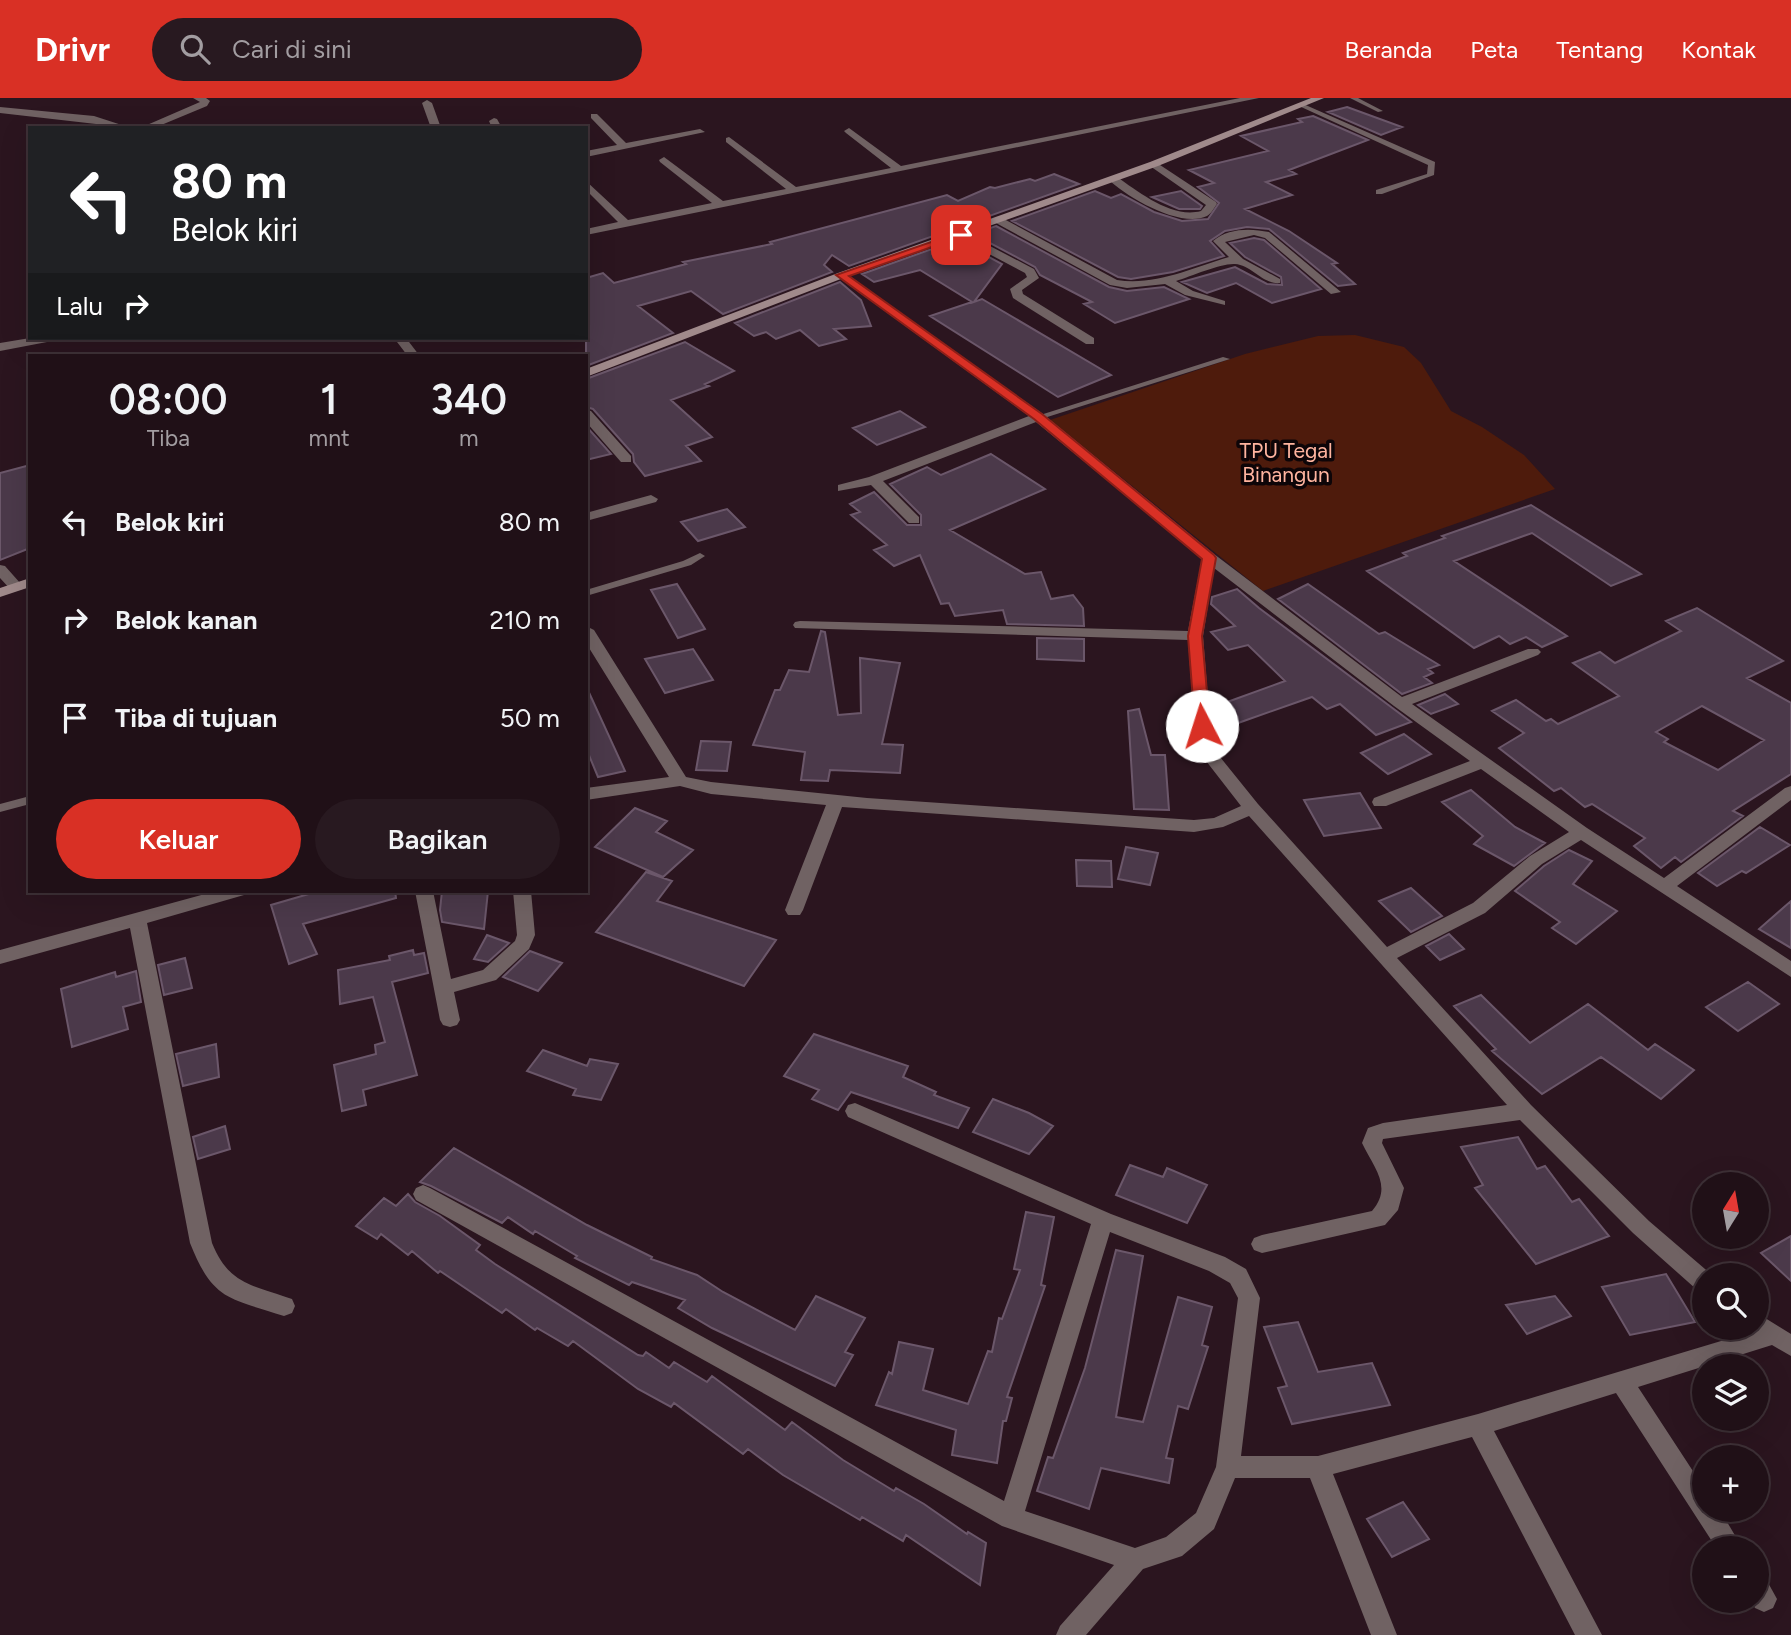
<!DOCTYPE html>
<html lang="id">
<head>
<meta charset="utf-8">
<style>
  body { margin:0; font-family:Figtree,sans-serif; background:#281920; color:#f1f3f6; height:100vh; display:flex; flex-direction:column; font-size:26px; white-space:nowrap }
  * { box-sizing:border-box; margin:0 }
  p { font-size:23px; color:#a29da1 }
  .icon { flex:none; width:38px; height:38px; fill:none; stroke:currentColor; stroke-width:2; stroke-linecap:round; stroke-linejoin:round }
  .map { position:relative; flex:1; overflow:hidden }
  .side { position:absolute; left:28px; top:256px; width:560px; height:539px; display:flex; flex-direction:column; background:#201017; border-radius:0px; box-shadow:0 7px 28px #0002,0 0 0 2px #3d3036 }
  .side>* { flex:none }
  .banner { position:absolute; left:28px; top:28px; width:560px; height:214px; border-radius:0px; box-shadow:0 7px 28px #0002,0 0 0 2px #3d3036; background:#202124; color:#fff; overflow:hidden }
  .needle { width:46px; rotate:11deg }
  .tools { position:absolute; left:1692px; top:1074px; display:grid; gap:14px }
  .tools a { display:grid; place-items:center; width:77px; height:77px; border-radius:50%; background:#201017; box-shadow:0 7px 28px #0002,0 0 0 2px #3d3036; font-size:35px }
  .pin { position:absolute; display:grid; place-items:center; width:60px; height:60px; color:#fff; margin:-30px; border-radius:14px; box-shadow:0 4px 10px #0006 }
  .me { position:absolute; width:77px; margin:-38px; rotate:355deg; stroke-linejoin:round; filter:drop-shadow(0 0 5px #0008) }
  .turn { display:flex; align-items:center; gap:24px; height:147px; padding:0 28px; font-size:32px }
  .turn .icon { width:91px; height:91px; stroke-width:2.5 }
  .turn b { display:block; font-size:49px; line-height:60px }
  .then { display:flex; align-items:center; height:66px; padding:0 28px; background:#0003; gap:14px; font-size:26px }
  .eta { display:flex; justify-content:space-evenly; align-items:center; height:119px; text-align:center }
  .eta b { font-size:42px; font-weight:600; line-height:49px }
  .action { display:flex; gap:14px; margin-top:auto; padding:14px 28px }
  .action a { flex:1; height:80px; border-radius:42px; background:#d93025; color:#fff; font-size:28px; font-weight:600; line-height:80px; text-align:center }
  .action a+a { background:#281920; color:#f1f3f6 }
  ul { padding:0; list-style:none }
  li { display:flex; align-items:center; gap:21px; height:98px; padding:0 28px }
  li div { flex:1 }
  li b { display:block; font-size:26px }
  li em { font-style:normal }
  header { display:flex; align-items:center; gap:42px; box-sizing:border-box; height:98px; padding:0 35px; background:#d93025; color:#fff }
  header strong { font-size:33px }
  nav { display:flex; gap:38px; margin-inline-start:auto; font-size:24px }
  .search { width:490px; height:63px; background:#281920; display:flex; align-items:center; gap:18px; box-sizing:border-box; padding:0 24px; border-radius:38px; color:#a29da1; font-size:26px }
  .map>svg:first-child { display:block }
  .green { fill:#4e1b0c }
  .building { fill:#4b394a; stroke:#6b576a; stroke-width:2; fill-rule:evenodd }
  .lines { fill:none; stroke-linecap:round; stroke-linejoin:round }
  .lane { fill:#706263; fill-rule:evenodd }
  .street { fill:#706263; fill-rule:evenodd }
  .secondary { fill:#a08a8b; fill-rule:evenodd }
  .route { fill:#d93025; stroke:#8d1f18; stroke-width:2 }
  .labels { text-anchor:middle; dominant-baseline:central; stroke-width:7; stroke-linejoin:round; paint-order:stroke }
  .far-park-label { font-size:21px; fill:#ffb49f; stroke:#0d0508 }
</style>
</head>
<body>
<header>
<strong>Drivr</strong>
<div class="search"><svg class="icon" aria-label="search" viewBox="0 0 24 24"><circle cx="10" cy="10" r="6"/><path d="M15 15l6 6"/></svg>Cari di sini</div>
<nav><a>Beranda</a><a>Peta</a><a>Tentang</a><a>Kontak</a></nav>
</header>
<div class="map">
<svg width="1791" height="1537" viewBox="0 0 1791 1537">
  <rect width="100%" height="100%" fill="#2b151f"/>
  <path class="green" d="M1355,237L1404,249L1421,265L1451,313L1482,329L1524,357L1555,391L1263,493L1050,322L1245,256L1318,238Z"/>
  <path class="building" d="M1347,9L1402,29L1381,37L1328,14Z
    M1313,18L1368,42L1289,72L1296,76L1266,84L1292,97L1245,111L1289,133L1337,165L1332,166L1355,186L1338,188L1269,131L1247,129L1225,133L1210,143L1224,158L1173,174L1131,181L1118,179L1012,123L1095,93L1111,100L1121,96L1154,114L1182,123L1208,121L1219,105L1198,89L1214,85L1189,72L1268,53L1241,38L1302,24L1298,21Z
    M1054,76L1079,86L849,168L832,157L824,167L832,174L723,216L691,193L638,208L673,235L586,268V180L603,175L614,185L686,166L683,164L772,146L770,144L947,97L958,103L990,89L995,90L1030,81L1035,83Z
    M1181,93L1202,108L1200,111H1179L1152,99Z
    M996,128L1109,189L1127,193L1164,189L1189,201L1115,225L1084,206L1092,204L1040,177L1035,169L973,136Z
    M1254,140L1264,142L1321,191L1272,205L1236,185L1207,195L1182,184L1235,169L1267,186L1282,187L1281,179L1245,159L1230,145Z
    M957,142L1002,166L974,204L982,201L1111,277L1058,299L930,218L972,204L920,172L874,184L862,176Z
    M840,184L861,202L871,228L834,231L846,241L819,248L800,232L776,241L766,234L754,238L735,225Z
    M685,244L734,273L705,286L709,288L671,302L712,339L686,348L701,363L645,378L634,364L633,356L593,311L586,309V281Z
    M900,313L925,329L877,347L853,330Z
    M586,328L611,356L586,362Z
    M991,356L1045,391L950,432L1025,476L1041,474L1051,501L1073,497L1083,510L1084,528L1007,526L1003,512L955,518L949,505L941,506L920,457L894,468L874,452L887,447L851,417L860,414L850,406L874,394L907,427H921V417L890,386L927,369L941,377Z
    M30,367V450L0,462V375Z
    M1531,407L1641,476L1611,488L1532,435L1454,463L1567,538L1542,549L1526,539L1510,546L1499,538L1474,550L1367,473L1407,458L1403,455L1445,440L1442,438Z
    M727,411L745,429L698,443L681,424Z
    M677,486L705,531L678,540L651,492Z
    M1308,486L1379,536L1385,534L1439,567L1428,571L1433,575L1424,579L1432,585L1402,596L1278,501Z
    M1237,491L1259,510L1411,624L1376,637L1340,606L1327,611L1312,599L1238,625L1219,607L1285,583L1248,547L1228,552L1211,534L1235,528L1211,506L1212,499Z
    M1697,510L1783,563L1747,580L1791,605V676L1733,713L1743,718L1681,764L1675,759L1661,770L1634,748L1645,740L1592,706L1585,709L1561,690L1554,693L1499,650L1524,635L1492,613L1516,602L1546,623L1551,621L1558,626L1619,598L1573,565L1600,554L1615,565L1681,533L1666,523ZM1702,608L1764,642L1718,672L1664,644L1668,641L1656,634Z
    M821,533L825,534L838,617L861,615L860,560L900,565L882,646L903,647L900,675L830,672L828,683L801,682L805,654L753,647L775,592H780L789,572L809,574Z
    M1037,540L1084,541V563L1037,561Z
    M693,551L713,582L665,595L645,561Z
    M586,588L625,673L598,679L586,650Z
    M1445,596L1458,606L1431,616L1418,607Z
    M1139,611L1151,657H1165L1169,712L1134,711L1128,613Z
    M1404,636L1431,656L1388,676L1361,655Z
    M701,643L731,644L727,673L696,672Z
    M1471,692L1515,729L1545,745L1514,768L1474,746L1483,738L1442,704Z
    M1360,695L1381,730L1324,738L1304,702Z
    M635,710L667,723L656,734L693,752L663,779L595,749Z
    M1760,729L1790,747L1746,775L1742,773L1717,788L1698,775Z
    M1126,749L1158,755L1150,787L1118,781Z
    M1569,752L1592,763L1573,786L1617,813L1576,846L1552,830L1560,824L1515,793L1544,768Z
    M1076,762L1111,763L1112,789L1077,788Z
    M646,774L672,783L657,803L776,842L744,888L596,834Z
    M1411,790L1442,818L1411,834L1379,803Z
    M319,793H395L396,800L303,826L317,856L289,866L271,807Z
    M442,793H488L484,831L442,824L440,812Z
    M1791,803V850L1759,831Z
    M1449,836L1464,851L1440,862L1426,848Z
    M487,837L509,845L488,864L474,861Z
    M413,852L414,857L424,855L428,875L392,884L417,977L363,992L366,1007L342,1013L334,967L376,956L375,947L385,944L373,899L340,906L338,872L390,862L389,858Z
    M530,853L562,865L538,893L503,879Z
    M185,860L192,890L164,897L158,867Z
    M136,873L141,904L123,909L128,931L72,949L61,891L115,874L116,879Z
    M1748,884L1779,906L1738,933L1706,909Z
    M1481,897L1530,945L1588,906L1648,952L1655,946L1694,972L1661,1001L1601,959L1542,996L1492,953L1496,951L1454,908Z
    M814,936L908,968L903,979L936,994L934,997L969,1010L958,1030L851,994L838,1012L812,1001L819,992L784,978Z
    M216,946L219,979L183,988L176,956Z
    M543,952L587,968L590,961L618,966L601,1002L573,997L576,991L527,973Z
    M993,1001L1029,1015L1053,1028L1029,1056L973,1034Z
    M225,1028L230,1051L198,1061L193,1039Z
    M1518,1039L1537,1071L1545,1068L1572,1104L1579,1101L1609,1138L1536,1166L1475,1090L1483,1087L1461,1049Z
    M454,1050L587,1127L652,1159L651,1161L697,1177L723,1194L795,1232L816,1198L865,1220L845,1254L853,1257L835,1288L712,1230L678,1210L685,1202L632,1184L629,1187L575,1160L577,1158L535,1133L533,1136L508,1119L502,1125L431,1088L420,1084Z
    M1130,1067L1163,1079L1167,1070L1207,1087L1187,1125L1116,1097Z
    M408,1096L415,1104L440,1118L480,1147L476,1152L495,1166L638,1257L643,1258L646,1254L669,1270L674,1264L707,1284L712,1278L785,1332L792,1324L843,1362L894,1393L896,1390L924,1406L967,1436L968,1434L986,1445L980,1487L906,1437L903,1443L862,1419L860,1422L783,1377L748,1351L743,1356L674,1305L671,1309L638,1291L573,1243L568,1248L537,1230L535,1232L506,1211L502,1215L440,1173L438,1175L412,1153L408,1157L381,1136L377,1141L356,1128L384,1100L396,1108Z
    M1026,1114L1054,1119L1041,1187L1045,1188L1007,1299L1012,1300L1006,1323H1003L997,1365L952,1357L956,1332L876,1307L889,1274L892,1276L899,1244L933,1251L923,1292L968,1306L988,1253L992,1254L999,1220L1002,1221L1020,1172L1014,1171Z
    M1791,1138V1183L1761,1155Z
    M1116,1152L1143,1158L1116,1319L1143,1324L1178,1199L1212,1209L1202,1247L1208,1249L1188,1311L1178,1308L1166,1360L1173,1361L1169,1385L1101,1370L1089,1411L1037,1393L1048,1359L1053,1360L1085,1270Z
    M1666,1176L1695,1224L1630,1237L1602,1189Z
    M1555,1198L1571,1218L1527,1236L1506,1207Z
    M1298,1224L1318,1274L1372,1265L1390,1307L1292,1326L1278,1290L1287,1288L1264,1229Z
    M1403,1404L1429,1441L1392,1459L1367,1421Z"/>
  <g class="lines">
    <path class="lane" d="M1350,0H1358L1383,13L1378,14Z
      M1301,5L1435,64L1434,77L1382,96H1376V92L1427,76L1428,67L1299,8L1298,7Z
      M1223,259L1230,261L1041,321L1034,319Z
      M700,455L705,458L691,467L586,498V492L683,463Z
      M30,698V706L0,714V706Z"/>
    <path class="street" d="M193,0H206L210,3L207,8L154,30H140L200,4Z
      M1240,0H1259L586,137V131L618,124L586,92V83L628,122L712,105L660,64L659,62L664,59L723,103L786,91L726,44V40L729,39L796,89L891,70L846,35L844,33L849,30L901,68Z
      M427,2L432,5L441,30H431L422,5Z
      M0,9L94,18L131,30L0,15Z
      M591,16H597L626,45L700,31L705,34L586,59V53L617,47L591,20Z
      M494,20L497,21L502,30H492L489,23Z
      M1154,63L1216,104L1217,106C1214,110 1211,116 1207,118C1181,131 1126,99 1108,81L1117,79C1139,94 1172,121 1201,113L1206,107L1150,68L1149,66Z
      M996,121H1004L1117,182C1155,188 1192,170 1229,159L1213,143C1228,130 1250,130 1269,134L1341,194L1331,196L1265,140L1254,137L1225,144L1243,161L1280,181V185C1263,187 1252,167 1235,166C1221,165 1192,178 1176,183L1193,193L1225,203V207L1185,197L1165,186L1127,190L1110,187L996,125Z
      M957,135H965L1034,171L1039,180L1022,192L1023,196L1094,240V246H1086L1013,200L1010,191L1027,179L1025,175L957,139Z
      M842,174L1043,316L1214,456L1402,599L1528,551H1538L1541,554L1538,557L1412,606L1587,730L1664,780L1785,690L1791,688V702L1677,788L1791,863V879L1581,742L1542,766L1485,815L1397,860L1531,1007L1649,1123L1712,1177L1704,1178V1193L1696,1191L1633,1135L1520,1022L1383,1041L1382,1045L1404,1090L1398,1112L1385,1127L1262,1155L1254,1152L1251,1146L1254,1140L1262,1137L1372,1113C1393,1089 1374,1070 1362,1045L1368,1030L1383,1025L1507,1007L1249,718L1223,729L1194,734L842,709L803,812L800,817H788L785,812L826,707L711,696L680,688L586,702V690L669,679L586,545V528L594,532L686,679L711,684L867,700L1194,722L1214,720L1241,708L1196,650L1188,542L795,530L793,527L795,524L800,523L1188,533L1202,460L1036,324L883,383L919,419V425H909L871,387L838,393V387L869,379L1029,318L838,179L836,177ZM1214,470L1394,608L1470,663L1374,700L1372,704L1374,708H1386L1481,671L1569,734L1530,758L1473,805L1387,849L1258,706L1212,649L1203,538Z
      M30,240H53L47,244L0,253V245Z
      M394,240H406L419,257H407Z
      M586,312L591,313L631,358V364H621L586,324Z
      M651,397L658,401L656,404L586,423V415Z
      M0,467L5,468L21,486L23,489L21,492H11L0,480Z
      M216,793H247L244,797L147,825L212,1145C229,1187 253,1187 292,1201L295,1208L292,1215L284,1218C229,1200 213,1203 190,1145L130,830L0,866V852Z
      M415,793H433L451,881L483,872L515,843L517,837L513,793H531L535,837L529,851L496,882L454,894L460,922L457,927L450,929L443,927L440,922Z
      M855,1005L1111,1116L1225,1159L1246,1171L1260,1200L1241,1358H1318L1478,1316L1751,1234L1748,1230H1757V1215L1791,1236V1258L1772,1247L1638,1289L1704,1390V1412H1720L1743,1451H1717L1616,1295L1494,1333L1602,1537H1575L1472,1339L1333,1376L1397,1537H1371L1310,1380H1235L1214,1431L1182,1458L1143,1471L1086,1537H1056L1060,1528L1114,1467L1002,1428L416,1102L413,1096L416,1090L423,1087L430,1090L1004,1403L1091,1126L848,1019L845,1013L848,1007ZM1110,1134L1209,1173L1230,1185L1238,1200L1216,1369L1196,1415L1166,1439L1135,1450L1025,1413Z
      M1757,1478L1766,1481L1777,1501L1773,1510L1764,1514L1755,1510L1751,1503H1757Z"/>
    <path class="secondary" d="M1311,0H1324L1158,68L846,179L586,279V271L838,175L1150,64Z
      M30,480V489L0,499V490Z"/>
  </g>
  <path class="route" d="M957,135L966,137L849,178L1042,316L1214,457L1216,460L1202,538L1210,628L1208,631L1202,632L1195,628L1188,538L1202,461L1034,321L836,177Z"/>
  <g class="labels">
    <g class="far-park-label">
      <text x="1286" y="352">TPU Tegal<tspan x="1286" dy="24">Binangun</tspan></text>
    </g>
  </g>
</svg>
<div class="tools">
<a><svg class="needle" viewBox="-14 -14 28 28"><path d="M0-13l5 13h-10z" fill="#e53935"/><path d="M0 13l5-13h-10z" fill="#a29da1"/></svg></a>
<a><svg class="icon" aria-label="search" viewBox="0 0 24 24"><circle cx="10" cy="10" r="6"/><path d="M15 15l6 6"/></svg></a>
<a><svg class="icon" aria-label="layers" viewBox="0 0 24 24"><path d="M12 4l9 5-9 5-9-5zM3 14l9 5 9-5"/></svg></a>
<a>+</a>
<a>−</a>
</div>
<div class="pin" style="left:961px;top:137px;background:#d93025"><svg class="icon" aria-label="arrive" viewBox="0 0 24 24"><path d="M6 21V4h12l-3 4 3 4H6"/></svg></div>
<svg class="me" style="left:1202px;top:628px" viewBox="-20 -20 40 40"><circle r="19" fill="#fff"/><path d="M0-13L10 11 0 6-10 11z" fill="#d93025"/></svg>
<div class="banner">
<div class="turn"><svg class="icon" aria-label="left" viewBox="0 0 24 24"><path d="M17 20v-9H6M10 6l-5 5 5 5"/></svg><div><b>80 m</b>Belok kiri</div></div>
<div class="then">Lalu<svg class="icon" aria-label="right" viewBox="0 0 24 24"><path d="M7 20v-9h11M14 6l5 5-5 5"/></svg></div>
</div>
<section class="side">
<div class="eta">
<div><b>08:00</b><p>Tiba</p></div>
<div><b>1</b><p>mnt</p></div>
<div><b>340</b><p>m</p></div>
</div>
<ul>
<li><svg class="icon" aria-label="left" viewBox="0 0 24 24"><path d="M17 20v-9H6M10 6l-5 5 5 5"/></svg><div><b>Belok kiri</b></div><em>80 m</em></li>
<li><svg class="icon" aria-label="right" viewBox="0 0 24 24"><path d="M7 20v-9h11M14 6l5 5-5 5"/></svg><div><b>Belok kanan</b></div><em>210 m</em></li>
<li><svg class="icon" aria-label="arrive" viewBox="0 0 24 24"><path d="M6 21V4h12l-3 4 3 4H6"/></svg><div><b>Tiba di tujuan</b></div><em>50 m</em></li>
</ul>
<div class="action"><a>Keluar</a><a>Bagikan</a></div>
</section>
</div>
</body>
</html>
